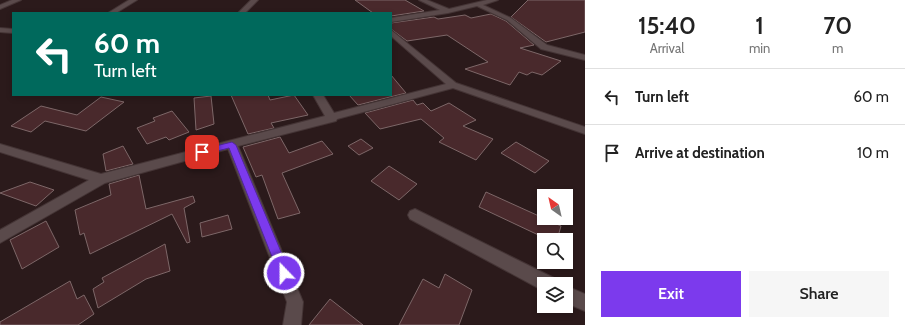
<!DOCTYPE html>
<html lang="en">
<head>
<meta charset="utf-8">
<style>
  body { margin:0; font-family:Cabin,sans-serif; background:#f6f6f6; color:#222; height:100vh; display:flex; flex-direction:column; font-size:15px; white-space:nowrap }
  * { box-sizing:border-box; margin:0 }
  p { font-size:13px; color:#767676 }
  .icon { flex:none; width:22px; height:22px; fill:none; stroke:currentColor; stroke-width:2; stroke-linecap:round; stroke-linejoin:round }
  .map { position:relative; flex:1; overflow:hidden }
  .sheet { display:flex; flex-direction:column; background:#fff; width:320px }
  .sheet>* { flex:none }
  .top-card { position:absolute; left:12px; top:12px; width:380px; height:84px; border-radius:0px; box-shadow:0 2px 6px #0003; background:#00695c; color:#fff; overflow:hidden }
  .needle { width:26px; rotate:326deg }
  .fabs { position:absolute; left:537px; top:189px; display:grid; gap:8px }
  .fabs a { display:grid; place-items:center; width:36px; height:36px; border-radius:0px; background:#fff; box-shadow:0 2px 6px #0003; font-size:20px }
  .pin { position:absolute; display:grid; place-items:center; width:34px; height:34px; color:#fff; margin:-17px; border-radius:8px; box-shadow:0 2px 6px #0006 }
  .me { position:absolute; width:44px; margin:-22px; rotate:338deg; stroke-linejoin:round; filter:drop-shadow(0 0 3px #0008) }
  .turn { display:flex; align-items:center; gap:14px; height:84px; padding:0 16px; font-size:18px }
  .turn .icon { width:52px; height:52px; stroke-width:2.5 }
  .turn b { display:block; font-size:28px; line-height:34px }
  .eta { display:flex; justify-content:space-evenly; align-items:center; height:68px; text-align:center }
  .eta b { font-size:24px; font-weight:600; line-height:28px }
  .cta { display:flex; gap:8px; margin-top:auto; padding:8px 16px }
  .cta a { flex:1; height:46px; border-radius:0px; background:#7c3aed; color:#fff; font-size:16px; font-weight:600; line-height:46px; text-align:center }
  .cta a+a { background:#f6f6f6; color:#222 }
  ul { padding:0; list-style:none }
  li { display:flex; align-items:center; gap:12px; height:56px; padding:0 16px; border-top:1px solid #e0e0e0 }
  li div { flex:1 }
  li b { display:block; font-size:15px }
  li em { font-style:normal }
  main { display:flex; flex:1; min-height:0 }
  .map>svg:first-child { display:block }
  .building { fill:#49292c; stroke:#7d6768 }
  .lines { fill:none; stroke-linecap:round; stroke-linejoin:round }
  .minor-casing { stroke:#443435; stroke-width:2 }
  .minor { fill:#5a4a4b; fill-rule:evenodd }
  .route { fill:#7c3aed; stroke:#51269a }
</style>
</head>
<body>
<main>
<div class="map">
<svg width="585" height="325" viewBox="0 0 585 325">
  <rect width="100%" height="100%" fill="#2b1a1b"/>
  <path class="building" d="M355,0H405L424,11L391,16V13H373Z
    M528,0H585V32L546,42L511,17Z
    M491,14L506,21L534,45L520,48L561,61L542,75L532,72L527,75L519,72L510,85L465,69L488,62L447,35L407,41L391,29V23L434,17L438,19L465,15L471,18Z
    M391,75L406,93L358,105L349,95H391Z
    M231,95H268L270,100L294,95L308,115L271,123L274,128L248,134Z
    M211,96L214,124L196,130L194,98Z
    M101,97L124,102L86,131L45,121L31,132L11,126L41,106L77,115Z
    M413,100L417,105L423,103L431,111L449,103L476,120L463,126L493,139L476,160L439,142L444,138L421,119L380,129L365,113Z
    M172,111L189,132L169,140L166,137L147,144L137,128L155,121L153,118Z
    M280,137L289,153L322,141L333,154L282,173L300,213L278,219L262,175L256,177L243,147Z
    M361,139L373,148L359,155L348,146Z
    M516,142L549,161L535,173L501,153Z
    M123,146L133,164L106,171L103,154Z
    M389,166L417,184L399,200L371,181Z
    M139,175L146,209L193,196L195,202L184,208L190,242L187,243L172,214L90,254L84,233L80,235L75,210L111,195L109,184Z
    M30,182L54,190L36,206L0,193Z
    M486,192L561,226L557,240H549L479,207Z
    M228,215L232,229L202,237L200,223Z
    M46,221L59,247L22,269L10,240Z
    M165,244L170,271L146,279L98,308L93,289L104,282L102,278Z
    M445,274L472,290L459,325H399L423,279L439,288Z
    M70,281L77,299L84,295L94,314L78,325H0V322Z
    M330,299L363,325H309Z"/>
  <g class="lines">
    <defs>
      <path id="minor" d="M12,0H21L0,9V5Z
        M129,0H137L116,13H108Z
        M251,0H258L245,13H238Z
        M419,0H427L449,9L487,0H498L483,5L511,18L547,45L585,55V60L541,49L507,20L477,6L448,13L391,22V18L440,10Z
        M0,28L13,29V33L0,32Z
        M391,30L456,83L585,127V134L453,88L337,119L336,121L238,146L303,302L301,325H283L287,302L228,149L105,183L0,243V230L89,180L0,152V144L101,174L325,116L313,95H323L334,113L446,84L391,36Z
        M415,209L554,278L556,284H544V290H542L410,219L408,215L410,211Z
        M566,286L585,294V311L566,303Z"/>
    </defs>
    <use href="#minor" class="minor-casing"/>
    <use href="#minor" class="minor"/>
  </g>
  <path class="route" d="M232,142L236,145L290,273L288,277L284,279L280,277L229,148L202,155L198,152L199,150Z"/>
</svg>
<div class="fabs">
<a><svg class="needle" viewBox="-14 -14 28 28"><path d="M0-13l5 13h-10z" fill="#e53935"/><path d="M0 13l5-13h-10z" fill="#767676"/></svg></a>
<a><svg class="icon" aria-label="search" viewBox="0 0 24 24"><circle cx="10" cy="10" r="6"/><path d="M15 15l6 6"/></svg></a>
<a><svg class="icon" aria-label="layers" viewBox="0 0 24 24"><path d="M12 4l9 5-9 5-9-5zM3 14l9 5 9-5"/></svg></a>
</div>
<div class="pin" style="left:202px;top:152px;background:#d93025"><svg class="icon" aria-label="arrive" viewBox="0 0 24 24"><path d="M6 21V4h12l-3 4 3 4H6"/></svg></div>
<svg class="me" style="left:284px;top:273px" viewBox="-20 -20 40 40"><circle r="17" fill="#7c3aed" stroke="#fff" stroke-width="3"/><path d="M0-11L8 9 0 5-8 9z" fill="#fff"/></svg>
<div class="top-card">
<div class="turn"><svg class="icon" aria-label="left" viewBox="0 0 24 24"><path d="M17 20v-9H6M10 6l-5 5 5 5"/></svg><div><b>60 m</b>Turn left</div></div>
</div>
</div>
<section class="sheet">
<div class="eta">
<div><b>15:40</b><p>Arrival</p></div>
<div><b>1</b><p>min</p></div>
<div><b>70</b><p>m</p></div>
</div>
<ul>
<li><svg class="icon" aria-label="left" viewBox="0 0 24 24"><path d="M17 20v-9H6M10 6l-5 5 5 5"/></svg><div><b>Turn left</b></div><em>60 m</em></li>
<li><svg class="icon" aria-label="arrive" viewBox="0 0 24 24"><path d="M6 21V4h12l-3 4 3 4H6"/></svg><div><b>Arrive at destination</b></div><em>10 m</em></li>
</ul>
<div class="cta"><a>Exit</a><a>Share</a></div>
</section>
</main>
</body>
</html>
